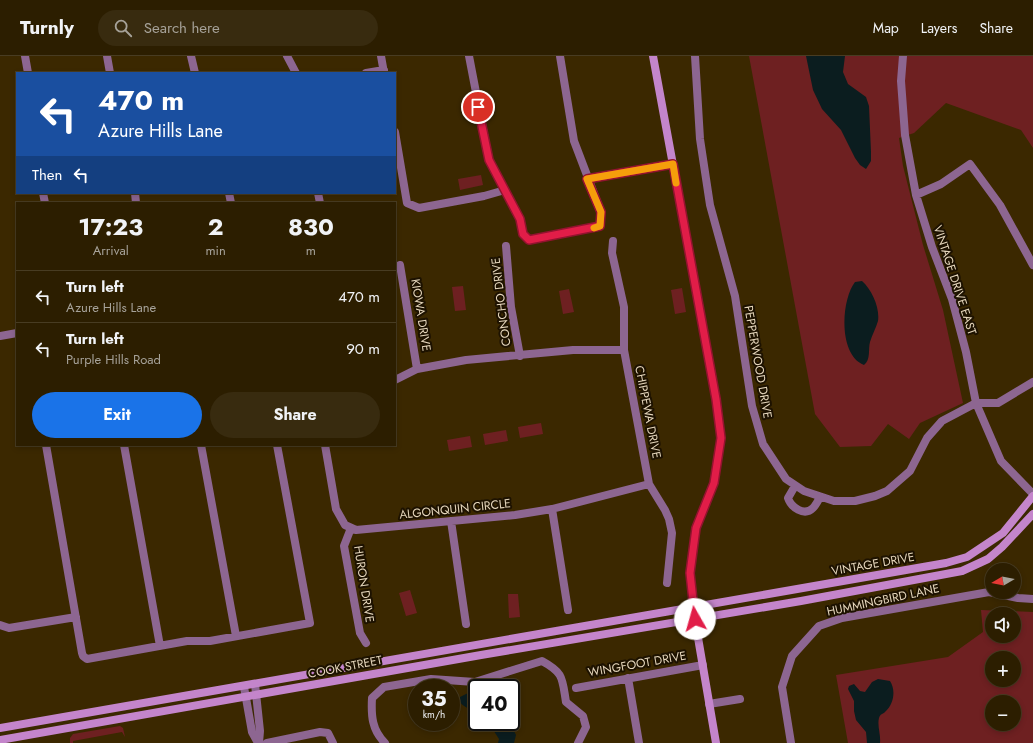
<!DOCTYPE html>
<html lang="en">
<head>
<meta charset="utf-8">
<style>
  body { margin:0; font-family:Jost,sans-serif; background:#382b0f; color:#f1f3f6; height:100vh; display:flex; flex-direction:column; font-size:15px; white-space:nowrap }
  * { box-sizing:border-box; margin:0 }
  p { font-size:13px; color:#a6a299 }
  .icon { flex:none; width:22px; height:22px; fill:none; stroke:currentColor; stroke-width:2; stroke-linecap:round; stroke-linejoin:round }
  .map { position:relative; flex:1; overflow:hidden }
  .side { position:absolute; left:16px; top:146px; width:380px; height:244px; display:flex; flex-direction:column; background:#2c1e00; border-radius:0px; box-shadow:0 2px 6px #0003,0 0 0 1px #483c22 }
  .side>* { flex:none }
  .banner { position:absolute; left:16px; top:16px; width:380px; height:122px; border-radius:0px; box-shadow:0 2px 6px #0003,0 0 0 1px #483c22; background:#1a4fa0; color:#fff; overflow:hidden }
  .needle { width:26px; rotate:260deg }
  .controls { position:absolute; left:985px; top:507px; display:grid; gap:8px }
  .controls a { display:grid; place-items:center; width:36px; height:36px; border-radius:50%; background:#2c1e00; box-shadow:0 2px 6px #0003,0 0 0 1px #483c22; font-size:20px }
  .speed { position:absolute; left:408px; top:623px; display:flex; gap:8px; font-size:20px; font-weight:700; text-align:center }
  .speed>* { display:grid; place-content:center; width:52px; height:52px; border-radius:50%; background:#2c1e00; box-shadow:0 2px 6px #0003,0 0 0 1px #483c22; line-height:1 }
  .speed small { font-size:10px; font-weight:400 }
  .speed .limit { border:2px solid #111; border-radius:6px; background:#fff; color:#111 }
  .pin { position:absolute; display:grid; place-items:center; width:34px; height:34px; color:#fff; margin:-17px; border:2px solid #fff; border-radius:50%; box-shadow:0 1px 4px #0007 }
  .me { position:absolute; width:44px; margin:-22px; rotate:353deg; stroke-linejoin:round; filter:drop-shadow(0 0 3px #0008) }
  .turn { display:flex; align-items:center; gap:14px; height:84px; padding:0 16px; font-size:18px }
  .turn .icon { width:52px; height:52px; stroke-width:2.5 }
  .turn b { display:block; font-size:28px; line-height:34px }
  .then { display:flex; align-items:center; height:38px; padding:0 16px; background:#0003; gap:8px; font-size:15px }
  .eta { display:flex; justify-content:space-evenly; align-items:center; height:68px; text-align:center }
  .eta b { font-size:24px; font-weight:700; line-height:28px }
  .primary-button { display:flex; gap:8px; margin-top:auto; padding:8px 16px }
  .primary-button a { flex:1; height:46px; border-radius:24px; background:#1a73e8; color:#fff; font-size:16px; font-weight:700; line-height:46px; text-align:center }
  .primary-button a+a { background:#382b0f; color:#f1f3f6 }
  ul { padding:0; list-style:none }
  li { display:flex; align-items:center; gap:12px; height:52px; padding:0 16px; border-top:1px solid #483c22 }
  li div { flex:1 }
  li b { display:block; font-size:15px }
  li em { font-style:normal }
  header { display:flex; align-items:center; gap:24px; box-sizing:border-box; height:56px; padding:0 20px; background:#2c1e00; border-bottom:1px solid #483c22 }
  header strong { font-size:19px }
  nav { display:flex; gap:22px; margin-inline-start:auto; font-size:14px }
  .search { width:280px; height:36px; background:#382b0f; display:flex; align-items:center; gap:10px; box-sizing:border-box; padding:0 14px; border-radius:22px; color:#a6a299; font-size:15px }
  .map>svg:first-child { display:block }
  .green { fill:#6e2021; fill-rule:evenodd }
  .water { fill:#0b1d1f }
  .lines { fill:none; stroke-linecap:round; stroke-linejoin:round }
  .street { stroke:#8d6691; stroke-width:8 }
  .secondary { stroke:#c485cb; stroke-width:8 }
  .route-casing { stroke:#92132f; stroke-width:10 }
  .route { stroke:#e11d48; stroke-width:7 }
  .slow { stroke:#f59e0b; stroke-width:7 }
  .labels { text-anchor:middle; dominant-baseline:central; stroke-width:4; stroke-linejoin:round; paint-order:stroke }
  .street-label { font-size:12px; fill:#e5d6bb; stroke:#1d1200 }
</style>
</head>
<body>
<header>
<strong>Turnly</strong>
<div class="search"><svg class="icon" aria-label="search" viewBox="0 0 24 24"><circle cx="10" cy="10" r="6"/><path d="M15 15l6 6"/></svg>Search here</div>
<nav><a>Map</a><a>Layers</a><a>Share</a></nav>
</header>
<div class="map">
<svg width="1033" height="687" viewBox="0 0 1033 687">
  <rect width="100%" height="100%" fill="#3b2800"/>
  <path class="green" d="M749,0H1033V92L1021,74L946,47L914,77L899,82L903,110L923,189L943,254L963,347L920,367L909,383L888,368L871,390L840,391L815,358Z
    M481,119L483,129L460,134L458,123Z
    M463,230L466,254L455,255L452,231Z
    M682,232L686,256L675,258L671,234Z
    M569,233L574,256L563,258L559,235Z
    M541,367L543,378L520,382L518,371Z
    M506,374L508,385L485,389L483,378Z
    M470,380L472,391L449,395L447,384Z
    M410,534L417,557L406,560L399,537Z
    M508,538H518L520,561L509,562Z
    M981,554L1033,556V687H848L836,619L948,601L983,576ZM992,558H1014V580H992ZM992,602H1014V624H992ZM992,646H1014V668H992Z
    M120,670L123,672L125,681L122,676L73,685V687H70V682L73,678Z"/>
  <path class="water" d="M806,0H845L843,16L848,28L866,41L869,50L871,96V105L866,113L860,109L855,102L841,74L822,53L813,34Z
    M862,225C872,234 880,252 878,265C876,272 872,279 870,286C868,293 871,304 864,309C838,299 841,244 855,226Z
    M878,623L890,625C896,634 894,648 885,656C883,658 880,658 879,662C877,670 881,679 880,687H867L866,676L856,664L854,655V645L848,633L849,630L854,628L860,635L865,636L872,626Z
    M470,636H477V655C470,653 462,651 459,644L460,641Z
    M488,666H495L512,671L516,679L514,687H498L499,683Z"/>
  <g class="lines">
    <path class="street" d="M25,0L28,17
      M107,0L110,17
      M191,0L195,17
      M287,0L296,17
      M381,0L384,17
      M469,0L489,104L520,163L523,178L529,184L600,170L601,156L574,85L560,0
      M695,0L700,83L710,149L735,240L752,350L763,388L786,423L804,435L834,445H855L875,440L887,435L910,415L927,382L942,365L976,347H998L1033,326
      M903,0L901,25L905,79L916,139L932,191L952,243L966,296L976,347L1001,405L1033,438
      M366,17L384,14
      M395,76L407,147L419,152L484,140L505,134
      M587,123L673,108
      M43,137L45,147
      M135,137L136,147
      M229,137L231,147
      M318,137L320,147
      M916,139L941,128L970,108L1000,149L1033,209
      M613,185L612,197L624,251V294L649,428L665,454L669,463L672,477L667,527
      M506,190L511,251L520,300
      M400,209L417,313
      M0,280L17,277
      M395,324L417,313L466,304L573,294H624
      M46,389L82,597L83,600L87,603L187,585H210L310,567L277,389
      M124,389L160,590
      M201,389L236,580
      M325,389L336,453L345,469L356,474L515,459L552,453L649,428
      M795,430L788,442C791,451 804,461 813,452C816,449 818,445 820,441
      M552,453L568,554
      M451,465L466,568
      M351,472L344,490L360,577L366,587
      M0,569L9,572L76,561
      M628,622L639,687
      M255,628L260,675L259,687
      M244,631L252,676L258,687
      M576,632L703,609
      M709,648L740,643
      M267,687L320,676L328,677L333,687
      M385,687C372,674 371,660 372,642L384,631L431,623L475,626L542,605C564,617 562,622 566,646L583,660L586,671L578,687
      M791,687L782,631L792,600L819,570L842,562L989,536L1018,542L1033,543"/>
    <path class="secondary" d="M653,0L716,343L721,382L714,427L696,472L690,517L696,570L716,687
      M0,672L946,507L967,501L1003,477L1033,440
      M0,684L481,599L801,545L962,515L988,503L1002,491L1033,458"/>
  </g>
  <g class="lines">
    <defs>
      <path id="route" d="M478,51L489,104L520,163L523,178L529,184L600,170L601,156L587,123L673,108L716,343L721,382L714,427L696,472L690,517L695,563"/>
    </defs>
    <use href="#route" class="route-casing"/>
    <use href="#route" class="route"/>
    <path class="slow" d="M594,172L600,170L601,156L587,123L673,108L676,127"/>
  </g>
  <g class="labels">
    <g class="street-label">
      <text transform="translate(955 224) rotate(72)">VINTAGE DRIVE EAST</text>
      <text transform="translate(501 246) rotate(-97)">CONCHO DRIVE</text>
      <text transform="translate(421 259) rotate(81)">KIOWA DRIVE</text>
      <text transform="translate(758 306) rotate(80)">PEPPERWOOD DRIVE</text>
      <text transform="translate(648 356) rotate(79)">CHIPPEWA DRIVE</text>
      <text transform="translate(455 453) rotate(-6)">ALGONQUIN CIRCLE</text>
      <text transform="translate(873 508) rotate(-10)">VINTAGE DRIVE</text>
      <text transform="translate(364 528) rotate(81)">HURON DRIVE</text>
      <text transform="translate(883 544) rotate(-12)">HUMMINGBIRD LANE</text>
      <text transform="translate(637 608) rotate(-10)">WINGFOOT DRIVE</text>
      <text transform="translate(345 611) rotate(-11)">COOK STREET</text>
    </g>
  </g>
</svg>
<div class="controls">
<a><svg class="needle" viewBox="-14 -14 28 28"><path d="M0-13l5 13h-10z" fill="#e53935"/><path d="M0 13l5-13h-10z" fill="#a6a299"/></svg></a>
<a><svg class="icon" aria-label="sound" viewBox="0 0 24 24"><path d="M4 9h4l5-4v14l-5-4H4zM17 9q2 3 0 6"/></svg></a>
<a>+</a>
<a>−</a>
</div>
<div class="speed"><div>35<small>km/h</small></div><div class="limit">40</div></div>
<div class="pin" style="left:478px;top:51px;background:#d93025"><svg class="icon" aria-label="arrive" viewBox="0 0 24 24"><path d="M6 21V4h12l-3 4 3 4H6"/></svg></div>
<svg class="me" style="left:695px;top:563px" viewBox="-20 -20 40 40"><circle r="19" fill="#fff"/><path d="M0-13L10 11 0 6-10 11z" fill="#e11d48"/></svg>
<div class="banner">
<div class="turn"><svg class="icon" aria-label="left" viewBox="0 0 24 24"><path d="M17 20v-9H6M10 6l-5 5 5 5"/></svg><div><b>470 m</b>Azure Hills Lane</div></div>
<div class="then">Then<svg class="icon" aria-label="left" viewBox="0 0 24 24"><path d="M17 20v-9H6M10 6l-5 5 5 5"/></svg></div>
</div>
<section class="side">
<div class="eta">
<div><b>17:23</b><p>Arrival</p></div>
<div><b>2</b><p>min</p></div>
<div><b>830</b><p>m</p></div>
</div>
<ul>
<li><svg class="icon" aria-label="left" viewBox="0 0 24 24"><path d="M17 20v-9H6M10 6l-5 5 5 5"/></svg><div><b>Turn left</b><p>Azure Hills Lane</p></div><em>470 m</em></li>
<li><svg class="icon" aria-label="left" viewBox="0 0 24 24"><path d="M17 20v-9H6M10 6l-5 5 5 5"/></svg><div><b>Turn left</b><p>Purple Hills Road</p></div><em>90 m</em></li>
</ul>
<div class="primary-button"><a>Exit</a><a>Share</a></div>
</section>
</div>
</body>
</html>
